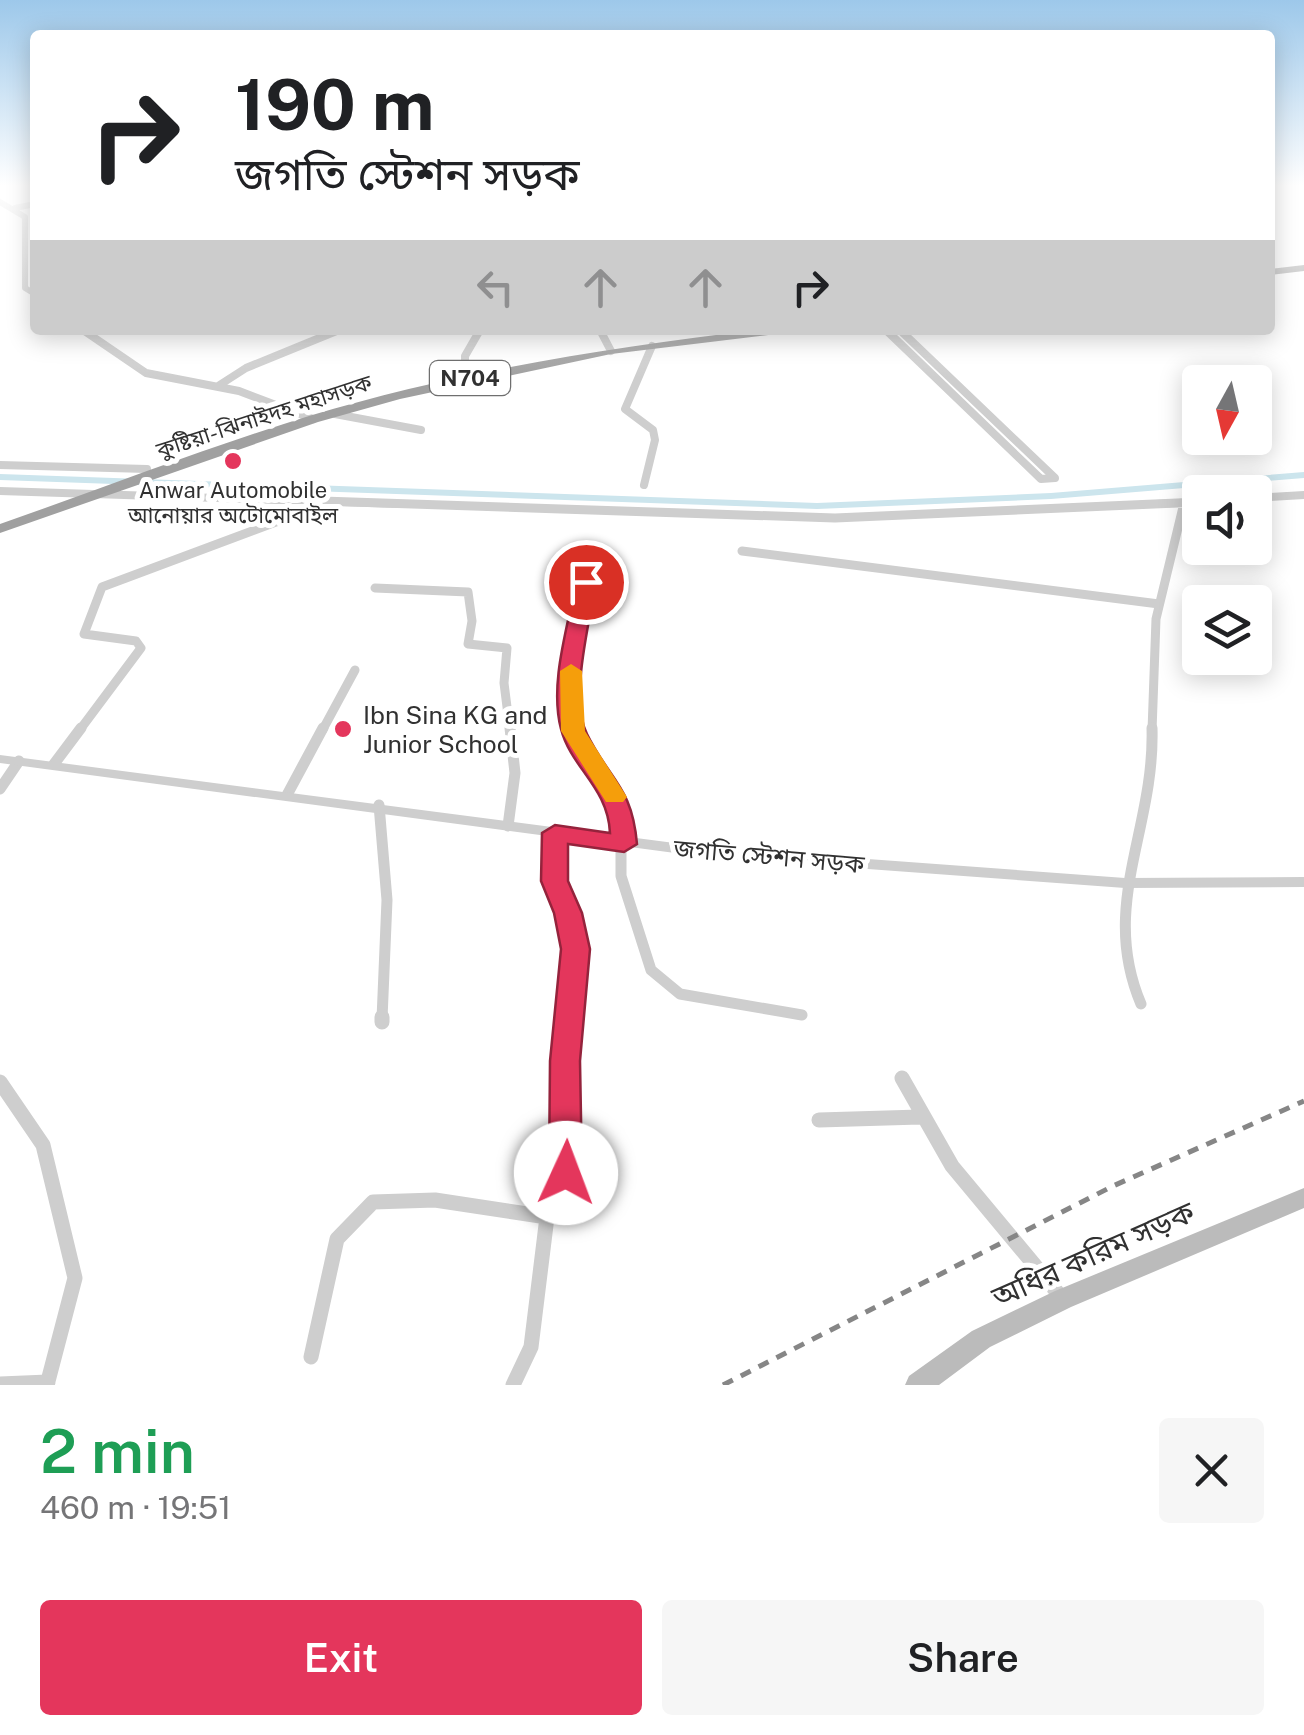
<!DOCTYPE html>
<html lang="en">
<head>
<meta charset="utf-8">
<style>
  body { margin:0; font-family:"Public Sans","Noto Sans Bengali",sans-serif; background:#f6f6f6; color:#202124; height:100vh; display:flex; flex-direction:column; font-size:38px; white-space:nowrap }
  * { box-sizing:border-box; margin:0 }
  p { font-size:32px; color:#757577 }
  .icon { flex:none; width:55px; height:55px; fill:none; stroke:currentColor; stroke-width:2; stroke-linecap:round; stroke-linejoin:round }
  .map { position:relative; height:1385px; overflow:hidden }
  .panel { display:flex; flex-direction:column; background:#fff; flex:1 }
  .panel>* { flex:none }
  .banner { position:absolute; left:30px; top:30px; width:1245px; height:305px; border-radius:10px; box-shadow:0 5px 25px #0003; background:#fff; color:#202124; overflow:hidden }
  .needle { width:65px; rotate:188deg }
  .tools { position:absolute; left:1182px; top:365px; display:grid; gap:20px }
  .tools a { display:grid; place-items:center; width:90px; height:90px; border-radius:10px; background:#fff; box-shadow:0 5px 25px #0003; font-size:50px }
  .pin { position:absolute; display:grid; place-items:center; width:85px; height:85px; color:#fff; margin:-42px; border:5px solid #fff; border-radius:50%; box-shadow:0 2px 10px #0007 }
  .me { position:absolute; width:110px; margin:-55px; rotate:2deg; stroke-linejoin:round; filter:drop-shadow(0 0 8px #0008) }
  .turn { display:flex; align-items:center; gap:35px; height:210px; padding:0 40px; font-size:45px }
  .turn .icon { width:130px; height:130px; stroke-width:2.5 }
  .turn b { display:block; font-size:70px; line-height:85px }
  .lanes { display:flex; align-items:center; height:95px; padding:0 40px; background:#0003; justify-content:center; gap:50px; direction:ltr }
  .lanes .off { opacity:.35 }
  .round { display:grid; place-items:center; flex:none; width:105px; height:105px; border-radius:10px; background:#f6f6f6 }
  .headline { display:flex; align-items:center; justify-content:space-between; height:170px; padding:0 40px }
  h1 { font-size:60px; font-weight:600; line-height:75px; color:#1e9e55 }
  .action { display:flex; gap:20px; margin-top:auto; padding:20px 40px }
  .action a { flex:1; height:115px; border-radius:10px; background:#e4365c; color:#fff; font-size:40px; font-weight:600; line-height:115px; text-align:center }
  .action a+a { background:#f6f6f6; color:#202124 }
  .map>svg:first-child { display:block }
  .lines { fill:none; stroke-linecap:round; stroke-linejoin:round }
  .canal { fill:#cce5ed; fill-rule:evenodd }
  .minor-far4 { stroke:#cecece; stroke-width:6 }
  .minor-far3 { stroke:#cecece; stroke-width:8 }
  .minor-far2 { stroke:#cecece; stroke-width:9 }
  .minor-far1 { stroke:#cecece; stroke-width:11 }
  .minor { stroke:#cecece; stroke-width:15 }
  .tertiary { fill:#cecece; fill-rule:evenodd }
  .secondary { fill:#bbb; fill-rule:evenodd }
  .trunk { fill:#a0a0a0; fill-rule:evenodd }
  .rail { stroke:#868686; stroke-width:5; stroke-dasharray:11 9; stroke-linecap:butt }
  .route { fill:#e4365c; stroke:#94233c; stroke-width:2.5 }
  .slow { fill:#f59e0b }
  .poi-dot { fill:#e4365c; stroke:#fff; stroke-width:4 }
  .labels { text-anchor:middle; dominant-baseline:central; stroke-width:10; stroke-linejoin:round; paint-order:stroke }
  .shield { fill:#fff; stroke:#6f6f6f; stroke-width:2.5 }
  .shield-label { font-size:22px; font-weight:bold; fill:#313131 }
  .far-street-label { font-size:22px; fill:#313131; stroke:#fff }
  .far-poi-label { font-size:22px; fill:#313131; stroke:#fff }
  .poi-label { font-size:25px; fill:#313131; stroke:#fff; text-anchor:start }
  .street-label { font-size:25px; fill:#313131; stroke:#fff }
  .near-street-label { font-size:30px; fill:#313131; stroke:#fff }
</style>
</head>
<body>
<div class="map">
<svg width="1304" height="1385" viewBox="0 0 1304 1385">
  <rect width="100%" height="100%" fill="#fff"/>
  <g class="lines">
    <path class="canal" d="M1304,472V478L1051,499L817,509L0,480V474L817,503L1051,493Z"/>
    <path class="minor-far4" d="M0,202L25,217V288L35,294
      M15,208L35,204"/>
    <path class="minor-far3" d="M83,330L146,373L239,391L313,419
      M600,330L611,351
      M886,330L1041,479L1055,478L900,330
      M465,380V356L480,330
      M218,386L246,368L339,330
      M335,414L421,430
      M0,465L147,469
      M644,485L655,440L653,430L625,409L652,346
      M0,491L400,504
      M1255,498L1304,495
      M1156,504L1200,502"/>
    <path class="minor-far2" d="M322,501L835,518L1200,502
      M742,551L1159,604
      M375,588L468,592L472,621L468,644L507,648L504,683L510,731
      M79,731L141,648L136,641L84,634L102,587L300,513L308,502
      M322,731L355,670
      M573,731L569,685L586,582
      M1152,731L1156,619L1184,503"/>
    <path class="minor-far1" d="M573,728L621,808V876L651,970L680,994L802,1015
      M54,764L81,728
      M0,789L19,761
      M287,795L323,728
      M379,805L387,900L382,1019
      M508,826L515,773L510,728
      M555,833V881L575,949L569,1019
      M1141,1004C1099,905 1155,830 1152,728"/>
    <path class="minor" d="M382,1022V1017
      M902,1078L952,1166L1062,1298
      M0,1082L43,1145L75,1278L47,1385
      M819,1120L920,1117
      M311,1357L337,1239L373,1202L435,1200L547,1217L558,1213L563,1204C569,1141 563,1079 569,1017
      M0,1384L48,1382
      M513,1385L531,1347L547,1217"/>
    <path class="tertiary" d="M0,755L705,847L1125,878L1304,877V887L1125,888L705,857L0,763Z"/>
    <path class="secondary" d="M1304,1188V1208L1071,1307L990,1347L939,1385H905L909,1376L972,1331L1055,1291Z"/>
    <path class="trunk" d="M1304,265V271L1270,275V269Z
      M757,330H791L785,333L611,354L400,399L318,422L0,533V524C103,488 205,448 309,416C454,372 606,348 757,330Z"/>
    <path class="rail" d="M723,1385L1113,1186L1304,1101"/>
  </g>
  <linearGradient id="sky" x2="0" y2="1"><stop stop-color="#9dc8ea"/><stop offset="0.49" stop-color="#fff"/><stop offset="1" stop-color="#fff" stop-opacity="0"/></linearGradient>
  <rect width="1304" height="378" fill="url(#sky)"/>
  <path class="route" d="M586,576L596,582C590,621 569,699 587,734C610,781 632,786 637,844L624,852L568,844V881L582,913L590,949L580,1061L582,1173L578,1183L566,1188L554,1183L549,1173L550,1061L561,949L554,913L541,881L542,833L555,825L610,833C608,787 571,768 561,729C549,683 568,627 576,582Z"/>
  <path class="slow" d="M571,664L582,671L585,731L627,797L623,802H606L561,731L560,671Z"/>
  <g class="poi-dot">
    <circle cx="233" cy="461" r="10"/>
    <circle cx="343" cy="729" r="10"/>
  </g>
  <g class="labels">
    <rect class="shield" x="430" y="361" width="80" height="34" rx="8"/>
    <g class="shield-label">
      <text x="470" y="378">N704</text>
    </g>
    <g class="far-street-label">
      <text transform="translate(264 416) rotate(-18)">কুষ্টিয়া-ঝিনাইদহ মহাসড়ক</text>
    </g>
    <g class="far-poi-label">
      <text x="233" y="490">Anwar Automobile<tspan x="233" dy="25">আনোয়ার অটোমোবাইল</tspan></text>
    </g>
    <g class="poi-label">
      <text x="363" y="715">Ibn Sina KG and<tspan x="363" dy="29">Junior School</tspan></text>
    </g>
    <g class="street-label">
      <text transform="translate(769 856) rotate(5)">জগতি স্টেশন সড়ক</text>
    </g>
    <g class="near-street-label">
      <text transform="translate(1093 1254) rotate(-24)">অধির করিম সড়ক</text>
    </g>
  </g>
</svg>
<div class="tools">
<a><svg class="needle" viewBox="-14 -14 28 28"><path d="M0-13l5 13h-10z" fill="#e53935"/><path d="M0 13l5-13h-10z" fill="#757577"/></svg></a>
<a><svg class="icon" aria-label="sound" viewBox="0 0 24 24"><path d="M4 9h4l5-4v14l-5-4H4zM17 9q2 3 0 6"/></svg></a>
<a><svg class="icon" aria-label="layers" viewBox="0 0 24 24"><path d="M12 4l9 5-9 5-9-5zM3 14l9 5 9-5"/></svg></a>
</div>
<div class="pin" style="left:586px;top:582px;background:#d93025"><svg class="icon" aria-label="arrive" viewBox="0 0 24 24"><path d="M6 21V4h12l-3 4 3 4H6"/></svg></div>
<svg class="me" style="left:566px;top:1173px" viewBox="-20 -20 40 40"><circle r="19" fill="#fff"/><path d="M0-13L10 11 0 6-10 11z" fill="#e4365c"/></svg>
<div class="banner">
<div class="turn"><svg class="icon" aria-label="right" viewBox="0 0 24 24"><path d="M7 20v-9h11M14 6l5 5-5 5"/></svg><div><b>190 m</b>জগতি স্টেশন সড়ক</div></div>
<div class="lanes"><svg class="icon off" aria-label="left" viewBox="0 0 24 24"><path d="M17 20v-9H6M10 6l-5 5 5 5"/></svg><svg class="icon off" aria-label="ahead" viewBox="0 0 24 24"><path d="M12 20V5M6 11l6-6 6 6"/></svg><svg class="icon off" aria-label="ahead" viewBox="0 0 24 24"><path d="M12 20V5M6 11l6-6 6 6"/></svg><svg class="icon" aria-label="right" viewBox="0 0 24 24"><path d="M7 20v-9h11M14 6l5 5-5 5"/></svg></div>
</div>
</div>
<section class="panel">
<div class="headline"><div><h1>2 min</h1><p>460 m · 19:51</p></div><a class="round"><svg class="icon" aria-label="close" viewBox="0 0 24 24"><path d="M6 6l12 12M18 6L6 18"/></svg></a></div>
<div class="action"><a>Exit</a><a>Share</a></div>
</section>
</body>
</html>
